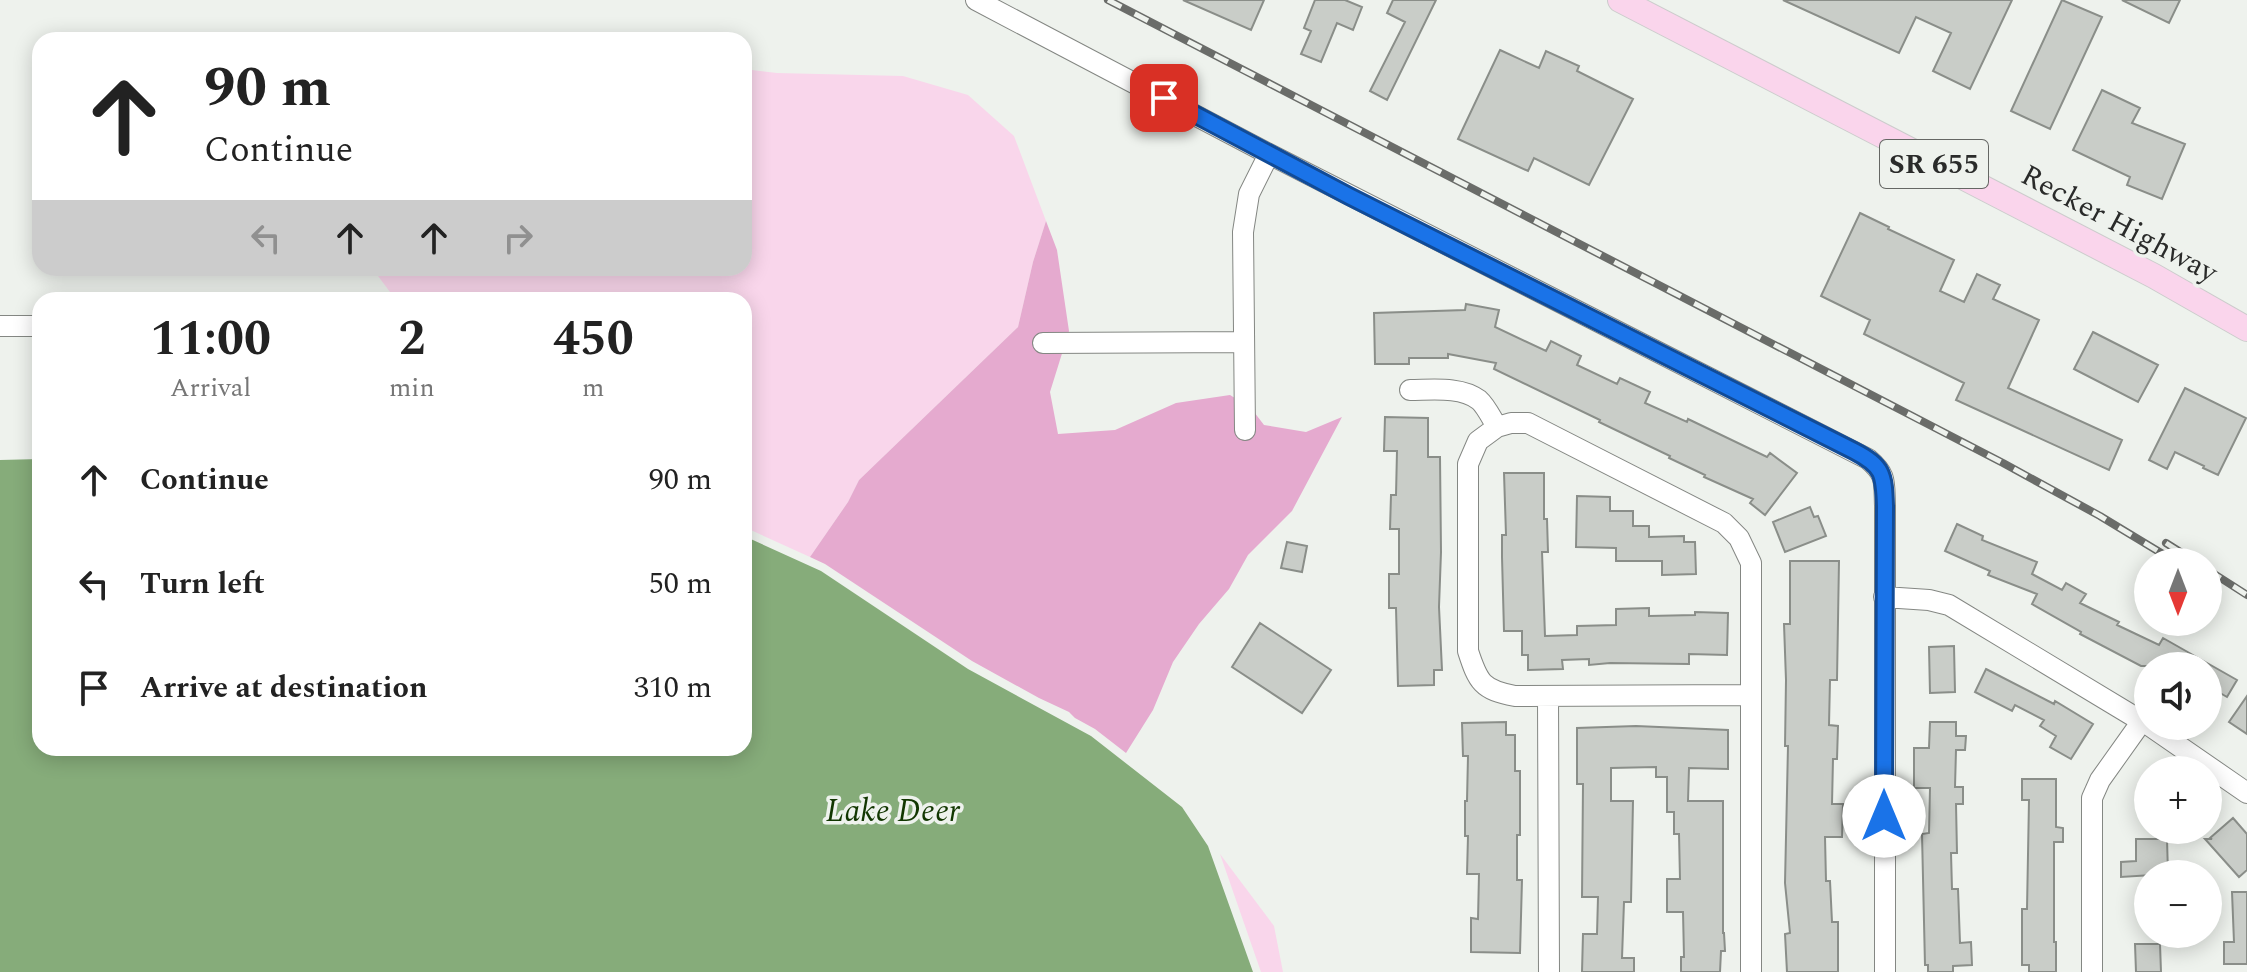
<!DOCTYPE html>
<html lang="en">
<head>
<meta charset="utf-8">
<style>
  body { margin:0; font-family:Spectral,serif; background:#f2f2f2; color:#222; height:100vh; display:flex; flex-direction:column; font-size:30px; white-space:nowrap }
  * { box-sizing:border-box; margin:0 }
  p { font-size:26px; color:#767676 }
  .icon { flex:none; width:44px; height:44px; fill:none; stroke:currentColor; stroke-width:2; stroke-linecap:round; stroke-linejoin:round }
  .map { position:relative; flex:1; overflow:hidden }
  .drawer { position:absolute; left:32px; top:292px; width:720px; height:464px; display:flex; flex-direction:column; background:#fff; border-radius:24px; box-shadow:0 4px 20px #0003 }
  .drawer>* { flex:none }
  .top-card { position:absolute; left:32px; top:32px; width:720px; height:244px; border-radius:24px; box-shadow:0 4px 20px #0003; background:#fff; color:#222; overflow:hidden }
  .needle { width:52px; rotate:180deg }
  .buttons { position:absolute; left:2134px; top:548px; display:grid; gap:16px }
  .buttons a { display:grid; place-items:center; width:88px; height:88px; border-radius:50%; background:#fff; box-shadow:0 4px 20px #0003; font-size:40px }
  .pin { position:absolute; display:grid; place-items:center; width:68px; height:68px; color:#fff; margin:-34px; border-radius:16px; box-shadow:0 4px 12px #0006 }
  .me { position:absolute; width:88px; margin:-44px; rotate:0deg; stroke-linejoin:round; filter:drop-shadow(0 0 6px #0008) }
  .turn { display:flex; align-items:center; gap:28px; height:168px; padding:0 40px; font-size:36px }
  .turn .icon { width:104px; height:104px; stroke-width:2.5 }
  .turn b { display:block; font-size:56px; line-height:68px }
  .lanes { display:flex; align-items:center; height:76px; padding:0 40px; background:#0003; justify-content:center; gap:40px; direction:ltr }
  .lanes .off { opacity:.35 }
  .eta { display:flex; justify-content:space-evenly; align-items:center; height:136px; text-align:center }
  .eta b { font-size:48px; font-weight:700; line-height:56px }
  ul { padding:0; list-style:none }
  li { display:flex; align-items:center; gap:24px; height:104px; padding:0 40px }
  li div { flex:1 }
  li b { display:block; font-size:30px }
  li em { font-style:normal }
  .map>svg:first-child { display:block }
  .green { fill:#f9d6eb }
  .forest { fill:#e5aacf }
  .water { fill:#86ac7a }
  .building { fill:#c9cdc8; stroke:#8a8e89; stroke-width:2 }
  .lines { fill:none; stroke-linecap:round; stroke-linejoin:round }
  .minor-casing { stroke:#848783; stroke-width:22 }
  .major-casing { stroke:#ccc; stroke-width:26 }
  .minor { stroke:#fff; stroke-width:20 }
  .major { stroke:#fad5ec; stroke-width:24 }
  .rail-casing { stroke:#6a6c69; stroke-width:8 }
  .rail { stroke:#eef2ed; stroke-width:5; stroke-dasharray:15; stroke-linecap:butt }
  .route-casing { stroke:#114b97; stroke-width:20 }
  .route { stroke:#1a73e8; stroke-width:14 }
  .labels { text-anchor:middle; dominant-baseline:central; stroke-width:7; stroke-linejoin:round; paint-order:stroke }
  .shield { fill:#eef2ed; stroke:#656764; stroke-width:2 }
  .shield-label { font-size:28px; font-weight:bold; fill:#2a2b2a }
  .street-label { font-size:30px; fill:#2a2b2a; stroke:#eef2ed }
  .water-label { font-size:32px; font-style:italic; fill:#123701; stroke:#eef2ed }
</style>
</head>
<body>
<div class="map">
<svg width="2247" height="972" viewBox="0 0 2247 972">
  <rect width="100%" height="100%" fill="#eef2ed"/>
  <path class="green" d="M744,69L777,73L903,76L968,95L1014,136L1046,221L1033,262L1018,327L859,480L848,502L810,557L744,527V300H396L372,268H744Z
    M1220,854L1274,926L1283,972H1261Z"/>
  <path class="forest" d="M1046,221L1057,250L1069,331L1050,392L1058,434L1115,430L1176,403L1230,395L1251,408L1264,425L1306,432L1342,417L1292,511L1248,555L1229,589L1199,624L1173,662L1153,710L1126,753L1095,729L1075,718L1069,712L1039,698L972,661L825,564L810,557L848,502L859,480L1018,327L1033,262Z"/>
  <path class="water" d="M40,459V748H744V536L821,571L968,669L1091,736L1182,807L1208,846L1253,972H0V460Z"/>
  <path class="building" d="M1183,0H1264L1251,30Z
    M1315,0H1345L1362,7L1353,30L1337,23L1321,62L1301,54L1311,31L1304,28Z
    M1393,0H1436L1387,100L1370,91L1405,22L1387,13Z
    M1783,0H2012L1970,89L1933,71L1951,33L1916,17L1899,53Z
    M2062,0L2102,17L2050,129L2011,111Z
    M2122,0H2180L2169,23Z
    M1500,50L1539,68L1546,51L1579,66L1577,71L1633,99L1589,185L1534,158L1528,171L1458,139Z
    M2102,90L2140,108L2132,123L2185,144L2162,199L2127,185L2130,177L2073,150Z
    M1860,213L1889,227L1888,229L1954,260L1940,291L1964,302L1977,274L2000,285L1993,299L2039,320L2008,388L2122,440L2109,470L1956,400L1964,383L1864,334L1870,320L1821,296Z
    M1466,304L1499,310L1495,327L1546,351L1551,341L1581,356L1577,365L1617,384L1620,378L1650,392L1645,403L1687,422L1688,419L1767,457L1770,453L1797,473L1765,515L1750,503L1753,499L1704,477L1705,475L1669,458L1670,456L1599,422L1600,420L1494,369L1496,363L1448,354V358H1409V364H1375L1374,313L1465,310Z
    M2093,332L2158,365L2138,402L2074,369Z
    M2185,388L2246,418L2218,475L2203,468L2204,466L2175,452L2167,469L2149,460Z
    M1385,417L1428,418V457H1440L1441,552L1439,607L1442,670H1434V685L1398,686L1396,608H1389V574H1399V529H1390L1391,495H1396L1397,451H1384Z
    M1504,473H1544V519H1547L1548,552H1542L1545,636L1577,635V626L1616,625V609L1649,608V616L1695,615V612L1728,613L1727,655L1689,654V664L1610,663L1589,665V659L1562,660L1563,669L1528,670V655H1522V631H1504L1502,557V535H1506Z
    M1577,496L1610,497V511H1633V526H1649V537L1684,536V542H1695L1696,574L1662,575V561H1616V548L1576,547Z
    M1810,507L1814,517L1818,516L1826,536L1785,552L1773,522Z
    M1957,524L1983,536L1982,540L2037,562L2032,574L2062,590L2066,583L2086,594L2080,603L2119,622L2117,625L2159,645L2163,638L2237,680L2227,697L2208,686V666H2141L2080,634L2081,632L2032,604L2037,594L1988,575L1990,571L1945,551Z
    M1287,542L1307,546L1302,572L1281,568Z
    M1790,561H1839L1837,680H1830L1829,725L1838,726L1837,759H1833L1832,804H1843L1842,837H1825L1826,881H1830L1832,922H1838V972H1787L1785,934L1790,933L1785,883L1788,746H1785L1786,680L1784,624H1790Z
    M1260,623L1331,670L1302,713L1232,667Z
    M1954,646L1955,692L1930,693L1929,647Z
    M1986,669L2054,704L2055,701L2093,724L2071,759L2050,747L2056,736L2040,726L2044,720L2015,705L2012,711L1975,692Z
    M2247,696V734L2229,722Z
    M1506,722V735H1515V771H1520V835H1517V880H1522L1520,953L1471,952V918L1478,919L1479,874H1467L1468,836H1465V801H1467L1468,756H1463L1462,723Z
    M1930,722H1956V736H1966L1965,750H1956L1955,787H1963V804H1956L1957,853H1951L1952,889H1958L1960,943L1971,942L1972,965L1953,966V972H1928V965H1925L1922,834L1929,833L1930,788H1914V748H1929Z
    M1636,726L1728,730V769L1689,768L1688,801H1723V933H1724L1725,951H1721L1720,972H1681V957H1684L1683,912H1667V879H1680L1679,834H1674V812H1667V777H1656V767L1611,768V801H1633L1631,902H1624L1622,958H1634V972H1582L1583,934H1597L1598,897H1582L1583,784H1577V728Z
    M2022,779H2056V827L2063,828V842H2054V942H2056V972H2029V965H2022V909H2027L2029,800H2022Z
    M2233,818L2247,834V870L2239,877L2205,839H2212L2210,838Z
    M2136,839H2167L2168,874L2121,877V862L2136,861Z
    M2232,892H2247V964H2224V942H2234Z
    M2135,944H2160L2161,972H2136Z"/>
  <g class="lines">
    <defs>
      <path id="minor" d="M976,0L1267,153L1868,459C1887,475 1884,482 1885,506V972
        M0,326H40
        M1043,343L1244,342
        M1410,390C1431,390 1461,386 1479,400C1486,406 1492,419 1497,427L1511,423H1528L1724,523L1739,538L1751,563V972
        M1497,427L1478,441L1468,464V651C1478,682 1482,690 1515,696L1751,695
        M1245,430L1243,232L1249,194L1269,154
        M1884,597L1929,600L1949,605L2148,725
        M1548,696L1549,972
        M2150,726L2247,793
        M2092,972V798L2100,780L2142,721"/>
      <path id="major" d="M1620,0L2154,276L2247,329"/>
    </defs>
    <use href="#minor" class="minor-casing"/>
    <use href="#major" class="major-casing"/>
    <use href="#minor" class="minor"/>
    <use href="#major" class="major"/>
    <defs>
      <path id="rail" d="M1108,0L2003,463L2100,516L2176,562
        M2166,543L2196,562
        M2208,570L2247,595"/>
    </defs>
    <use href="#rail" class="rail-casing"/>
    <use href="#rail" class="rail"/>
  </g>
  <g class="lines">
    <defs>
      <path id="route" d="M1164,98L1349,196L1854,451C1883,466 1884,474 1885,506L1884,816"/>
    </defs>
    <use href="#route" class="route-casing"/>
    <use href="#route" class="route"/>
  </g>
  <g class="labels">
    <rect class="shield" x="1880" y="140" width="108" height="48" rx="6"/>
    <g class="shield-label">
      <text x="1934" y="164">SR 655</text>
    </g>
    <g class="street-label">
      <text transform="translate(2119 224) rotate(28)">Recker Highway</text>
    </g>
    <g class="water-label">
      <text x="893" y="811">Lake Deer</text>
    </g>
  </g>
</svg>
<div class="buttons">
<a><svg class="needle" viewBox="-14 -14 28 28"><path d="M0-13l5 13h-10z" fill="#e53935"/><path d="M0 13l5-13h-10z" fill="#767676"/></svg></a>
<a><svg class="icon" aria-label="sound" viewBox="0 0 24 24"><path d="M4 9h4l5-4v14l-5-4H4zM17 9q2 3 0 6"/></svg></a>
<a>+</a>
<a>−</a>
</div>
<div class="pin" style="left:1164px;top:98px;background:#d93025"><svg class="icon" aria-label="arrive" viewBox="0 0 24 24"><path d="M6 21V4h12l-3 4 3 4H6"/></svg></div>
<svg class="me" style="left:1884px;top:816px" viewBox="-20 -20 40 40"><circle r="19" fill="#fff"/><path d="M0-13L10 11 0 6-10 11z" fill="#1a73e8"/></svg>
<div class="top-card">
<div class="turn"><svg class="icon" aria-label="ahead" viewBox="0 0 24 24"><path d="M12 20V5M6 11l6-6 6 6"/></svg><div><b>90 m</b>Continue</div></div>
<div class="lanes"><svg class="icon off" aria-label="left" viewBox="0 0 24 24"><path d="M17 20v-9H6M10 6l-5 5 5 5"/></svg><svg class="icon" aria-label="ahead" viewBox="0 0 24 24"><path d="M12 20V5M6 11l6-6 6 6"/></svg><svg class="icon" aria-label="ahead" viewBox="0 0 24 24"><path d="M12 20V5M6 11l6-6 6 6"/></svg><svg class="icon off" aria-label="right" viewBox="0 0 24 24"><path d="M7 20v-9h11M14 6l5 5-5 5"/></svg></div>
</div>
<section class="drawer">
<div class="eta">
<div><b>11:00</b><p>Arrival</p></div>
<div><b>2</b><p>min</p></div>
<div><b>450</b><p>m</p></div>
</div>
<ul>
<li><svg class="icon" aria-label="ahead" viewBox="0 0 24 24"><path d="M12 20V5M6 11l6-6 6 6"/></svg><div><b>Continue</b></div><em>90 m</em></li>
<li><svg class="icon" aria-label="left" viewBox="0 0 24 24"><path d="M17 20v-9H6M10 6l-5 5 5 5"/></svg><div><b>Turn left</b></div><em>50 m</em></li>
<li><svg class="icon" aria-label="arrive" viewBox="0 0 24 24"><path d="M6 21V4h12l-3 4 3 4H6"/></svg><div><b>Arrive at destination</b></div><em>310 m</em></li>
</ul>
</section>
</div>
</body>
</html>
